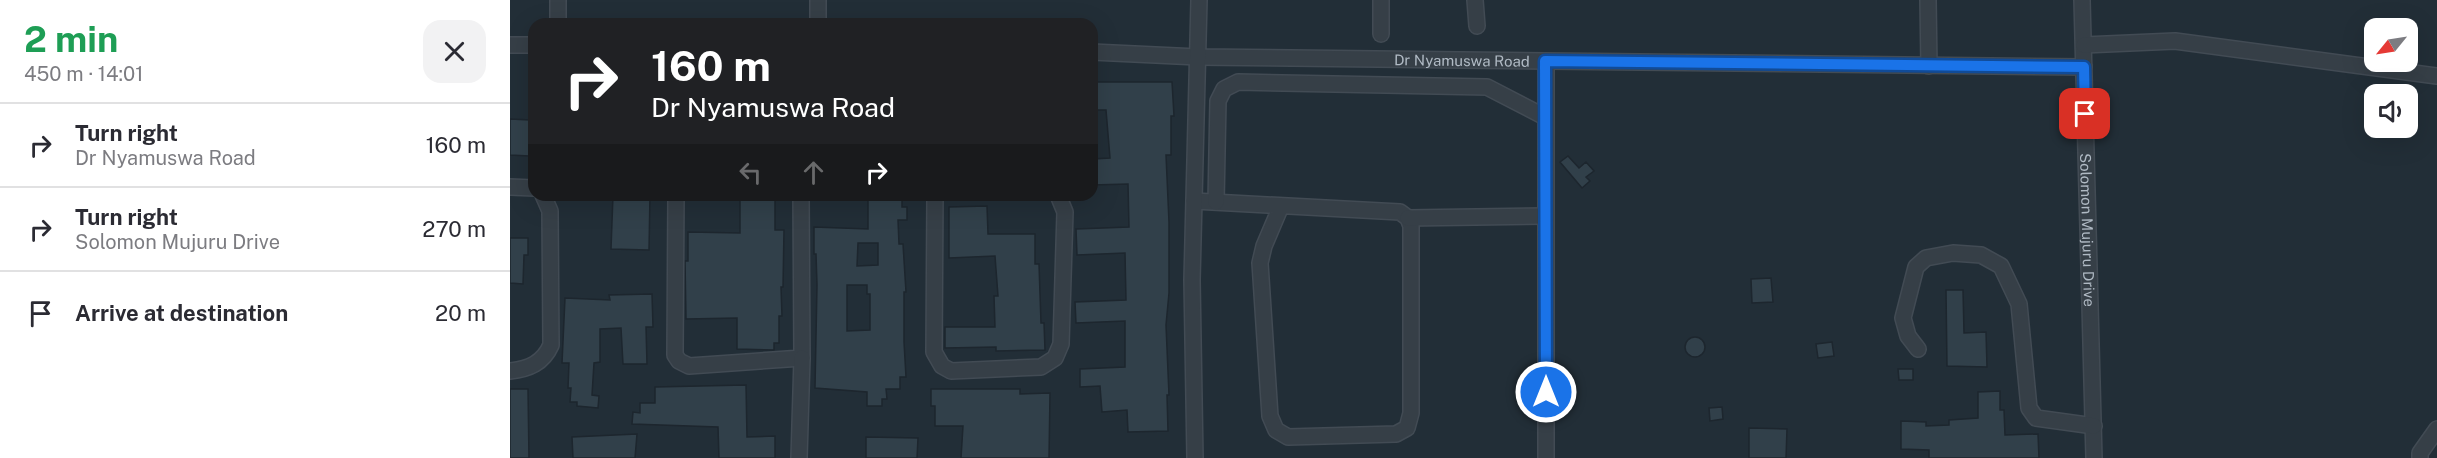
<!DOCTYPE html>
<html lang="en">
<head>
<meta charset="utf-8">
<style>
  body { margin:0; font-family:"Public Sans",sans-serif; background:#f2f2f3; color:#2b2b33; height:100vh; display:flex; flex-direction:column; font-size:22px; white-space:nowrap }
  * { box-sizing:border-box; margin:0 }
  p { font-size:20px; color:#7c7c81 }
  .icon { flex:none; width:33px; height:33px; fill:none; stroke:currentColor; stroke-width:2; stroke-linecap:round; stroke-linejoin:round }
  .map { position:relative; flex:1; overflow:hidden }
  .panel { display:flex; flex-direction:column; background:#fff; width:510px }
  .panel>* { flex:none }
  .top-card { position:absolute; left:18px; top:18px; width:570px; height:183px; border-radius:18px; box-shadow:0 6px 24px #0002; background:#202124; color:#fff; overflow:hidden }
  .needle { width:39px; rotate:240deg }
  .tools { position:absolute; left:1854px; top:18px; display:grid; gap:12px }
  .tools a { display:grid; place-items:center; width:54px; height:54px; border-radius:12px; background:#fff; box-shadow:0 6px 24px #0002; font-size:30px }
  .pin { position:absolute; display:grid; place-items:center; width:51px; height:51px; color:#fff; margin:-26px; border-radius:12px; box-shadow:0 3px 9px #0006 }
  .me { position:absolute; width:66px; margin:-33px; rotate:0deg; stroke-linejoin:round; filter:drop-shadow(0 0 4px #0008) }
  .turn { display:flex; align-items:center; gap:21px; height:126px; padding:0 24px; font-size:27px }
  .turn .icon { width:78px; height:78px; stroke-width:2.5 }
  .turn b { display:block; font-size:42px; line-height:51px }
  .lanes { display:flex; align-items:center; height:57px; padding:0 24px; background:#0003; justify-content:center; gap:30px; direction:ltr }
  .lanes .off { opacity:.35 }
  .round { display:grid; place-items:center; flex:none; width:63px; height:63px; border-radius:18px; background:#f2f2f3 }
  .summary { display:flex; align-items:center; justify-content:space-between; height:102px; padding:0 24px }
  h1 { font-size:36px; font-weight:700; line-height:45px; color:#1e9e55 }
  ul { padding:0; list-style:none }
  li { display:flex; align-items:center; gap:18px; height:84px; padding:0 24px; border-top:2px solid #e1e1e2 }
  li div { flex:1 }
  li b { display:block; font-size:22px }
  li em { font-style:normal }
  main { display:flex; flex:1; min-height:0 }
  .map>svg:first-child { display:block }
  .building { fill:#31404a; stroke:#1d262e; stroke-width:1.5; fill-rule:evenodd }
  .lines { fill:none; stroke-linecap:round; stroke-linejoin:round }
  .minor-casing { stroke:#424b54; stroke-width:18 }
  .minor { stroke:#363f47; stroke-width:15 }
  .route-casing { stroke:#114b97; stroke-width:15 }
  .route { stroke:#1a73e8; stroke-width:10 }
  .labels { text-anchor:middle; dominant-baseline:central; stroke-width:6; stroke-linejoin:round; paint-order:stroke }
  .street-label { font-size:15px; fill:#b0bac4; stroke:#1b242c }
</style>
</head>
<body>
<main>
<section class="panel">
<div class="summary"><div><h1>2 min</h1><p>450 m · 14:01</p></div><a class="round"><svg class="icon" aria-label="close" viewBox="0 0 24 24"><path d="M6 6l12 12M18 6L6 18"/></svg></a></div>
<ul>
<li><svg class="icon" aria-label="right" viewBox="0 0 24 24"><path d="M7 20v-9h11M14 6l5 5-5 5"/></svg><div><b>Turn right</b><p>Dr Nyamuswa Road</p></div><em>160 m</em></li>
<li><svg class="icon" aria-label="right" viewBox="0 0 24 24"><path d="M7 20v-9h11M14 6l5 5-5 5"/></svg><div><b>Turn right</b><p>Solomon Mujuru Drive</p></div><em>270 m</em></li>
<li><svg class="icon" aria-label="arrive" viewBox="0 0 24 24"><path d="M6 21V4h12l-3 4 3 4H6"/></svg><div><b>Arrive at destination</b></div><em>20 m</em></li>
</ul>
</section>
<div class="map">
<svg width="1927" height="458" viewBox="0 0 1927 458">
  <rect width="100%" height="100%" fill="#222e37"/>
  <path class="building" d="M582,82H662L664,116H661V155H656L659,222V293L656,325L659,395H657L658,431L618,432L617,410L592,412L590,386L570,387V369L615,367V321L566,323L565,302L616,300L615,253L567,255L566,229L619,227L618,184L582,185V159L600,158L596,110H582Z
    M0,119L20,120L19,156L0,155Z
    M1058,156L1069,168L1076,162L1084,171L1076,177L1080,181L1072,188L1050,162Z
    M103,195H140L139,250L101,249Z
    M358,195H392V207H397V220H388L389,244H393L396,292H394V342L396,377H390V389H376L377,399H372V406H357V392L305,388L307,285L306,254H304V227L358,229ZM348,243H368V265L347,266ZM337,285H357V294H360V330L337,331Z
    M230,200H265V230H274L273,287H271L272,316H269V343H264V350L227,349V318L176,319L175,261H178V232L230,233Z
    M477,206L478,234H525V264H529L531,323H534L535,350L486,351V347L435,348V327H485L484,296H488L485,256L439,258V207Z
    M0,238H18V255H14L13,284L0,283Z
    M1261,278L1263,302L1242,303L1241,279Z
    M1436,290H1453L1454,333L1476,332L1477,367L1437,366Z
    M142,294L143,327H136L137,364H113L111,328L90,329V362L84,363L82,395L89,396L88,408L67,406V402H60L61,388H58L59,363H52L55,298L100,300L99,295Z
    M1175 347a10 10 0 1 1 20 0a10 10 0 1 1-20 0Z
    M1322,342L1324,356L1308,358L1306,344Z
    M1388,369H1403V380H1389Z
    M236,385L237,437L265,436V458H209L208,427L122,424L123,412L130,413V403H145V387Z
    M0,389H18L19,458H0Z
    M421,389H510V394L540,393L539,458H451L453,426H425V406H421Z
    M1490,391V410H1494L1495,435L1528,434L1529,458H1419V450L1391,449V421L1416,422V426L1439,425V420L1468,418V392Z
    M1212,407L1213,419L1200,421L1199,408Z
    M1239,428L1277,429L1276,458H1239Z
    M127,434L125,458H63L62,437Z
    M356,437L408,438L407,458H356Z"/>
  <g class="lines">
    <defs>
      <g id="minor">
        <path d="M308,0V24"/>
        <path d="M871,0V34"/>
        <path d="M965,0L967,26"/>
        <path d="M1418,0L1419,66"/>
        <path id="s1" d="M1572,0L1584,458"/>
        <path d="M48,24V0"/>
        <path d="M0,45H24"/>
        <path d="M1574,45L1665,41L1927,76"/>
        <path id="s2" d="M582,52L688,57L1574,67"/>
        <path d="M1036,61V458"/>
        <path d="M0,187L24,188"/>
        <path d="M166,195L165,355L169,361L179,366L292,358L291,195"/>
        <path d="M425,195L424,352L432,366L441,371L531,367L545,358L551,344L555,212L548,195"/>
        <path d="M684,201L890,212L898,218L901,226V413L897,428L886,434L778,437L766,430L760,416L750,263L754,246L771,206"/>
        <path d="M706,202L708,101L714,89L728,82L977,87L1035,117"/>
        <path d="M898,218L1035,216"/>
        <path d="M1408,349L1398,336L1393,318L1406,267L1416,258L1443,253L1471,255L1491,266L1509,304L1519,408L1526,418L1584,426"/>
        <path d="M0,371C19,369 33,363 41,345L40,211L33,195"/>
        <path d="M289,458L292,358"/>
        <path d="M685,458L682,280L689,0"/>
        <path d="M1910,458V453L1927,429"/>
      </g>
    </defs>
    <use href="#minor" class="minor-casing"/>
    <use href="#minor" class="minor"/>
  </g>
  <g class="lines">
    <defs>
      <path id="route" d="M1036,392L1035,61L1574,67L1575,114"/>
    </defs>
    <use href="#route" class="route-casing"/>
    <use href="#route" class="route"/>
  </g>
  <g class="labels">
    <g class="street-label">
      <text stroke="none"><textPath href="#s2" startOffset="370">Dr Nyamuswa Road</textPath></text>
      <text stroke="none"><textPath href="#s1" startOffset="230">Solomon Mujuru Drive</textPath></text>
    </g>
  </g>
</svg>
<div class="tools">
<a><svg class="needle" viewBox="-14 -14 28 28"><path d="M0-13l5 13h-10z" fill="#e53935"/><path d="M0 13l5-13h-10z" fill="#7c7c81"/></svg></a>
<a><svg class="icon" aria-label="sound" viewBox="0 0 24 24"><path d="M4 9h4l5-4v14l-5-4H4zM17 9q2 3 0 6"/></svg></a>
</div>
<div class="pin" style="left:1575px;top:114px;background:#d93025"><svg class="icon" aria-label="arrive" viewBox="0 0 24 24"><path d="M6 21V4h12l-3 4 3 4H6"/></svg></div>
<svg class="me" style="left:1036px;top:392px" viewBox="-20 -20 40 40"><circle r="17" fill="#1a73e8" stroke="#fff" stroke-width="3"/><path d="M0-11L8 9 0 5-8 9z" fill="#fff"/></svg>
<div class="top-card">
<div class="turn"><svg class="icon" aria-label="right" viewBox="0 0 24 24"><path d="M7 20v-9h11M14 6l5 5-5 5"/></svg><div><b>160 m</b>Dr Nyamuswa Road</div></div>
<div class="lanes"><svg class="icon off" aria-label="left" viewBox="0 0 24 24"><path d="M17 20v-9H6M10 6l-5 5 5 5"/></svg><svg class="icon off" aria-label="ahead" viewBox="0 0 24 24"><path d="M12 20V5M6 11l6-6 6 6"/></svg><svg class="icon" aria-label="right" viewBox="0 0 24 24"><path d="M7 20v-9h11M14 6l5 5-5 5"/></svg></div>
</div>
</div>
</main>
</body>
</html>
